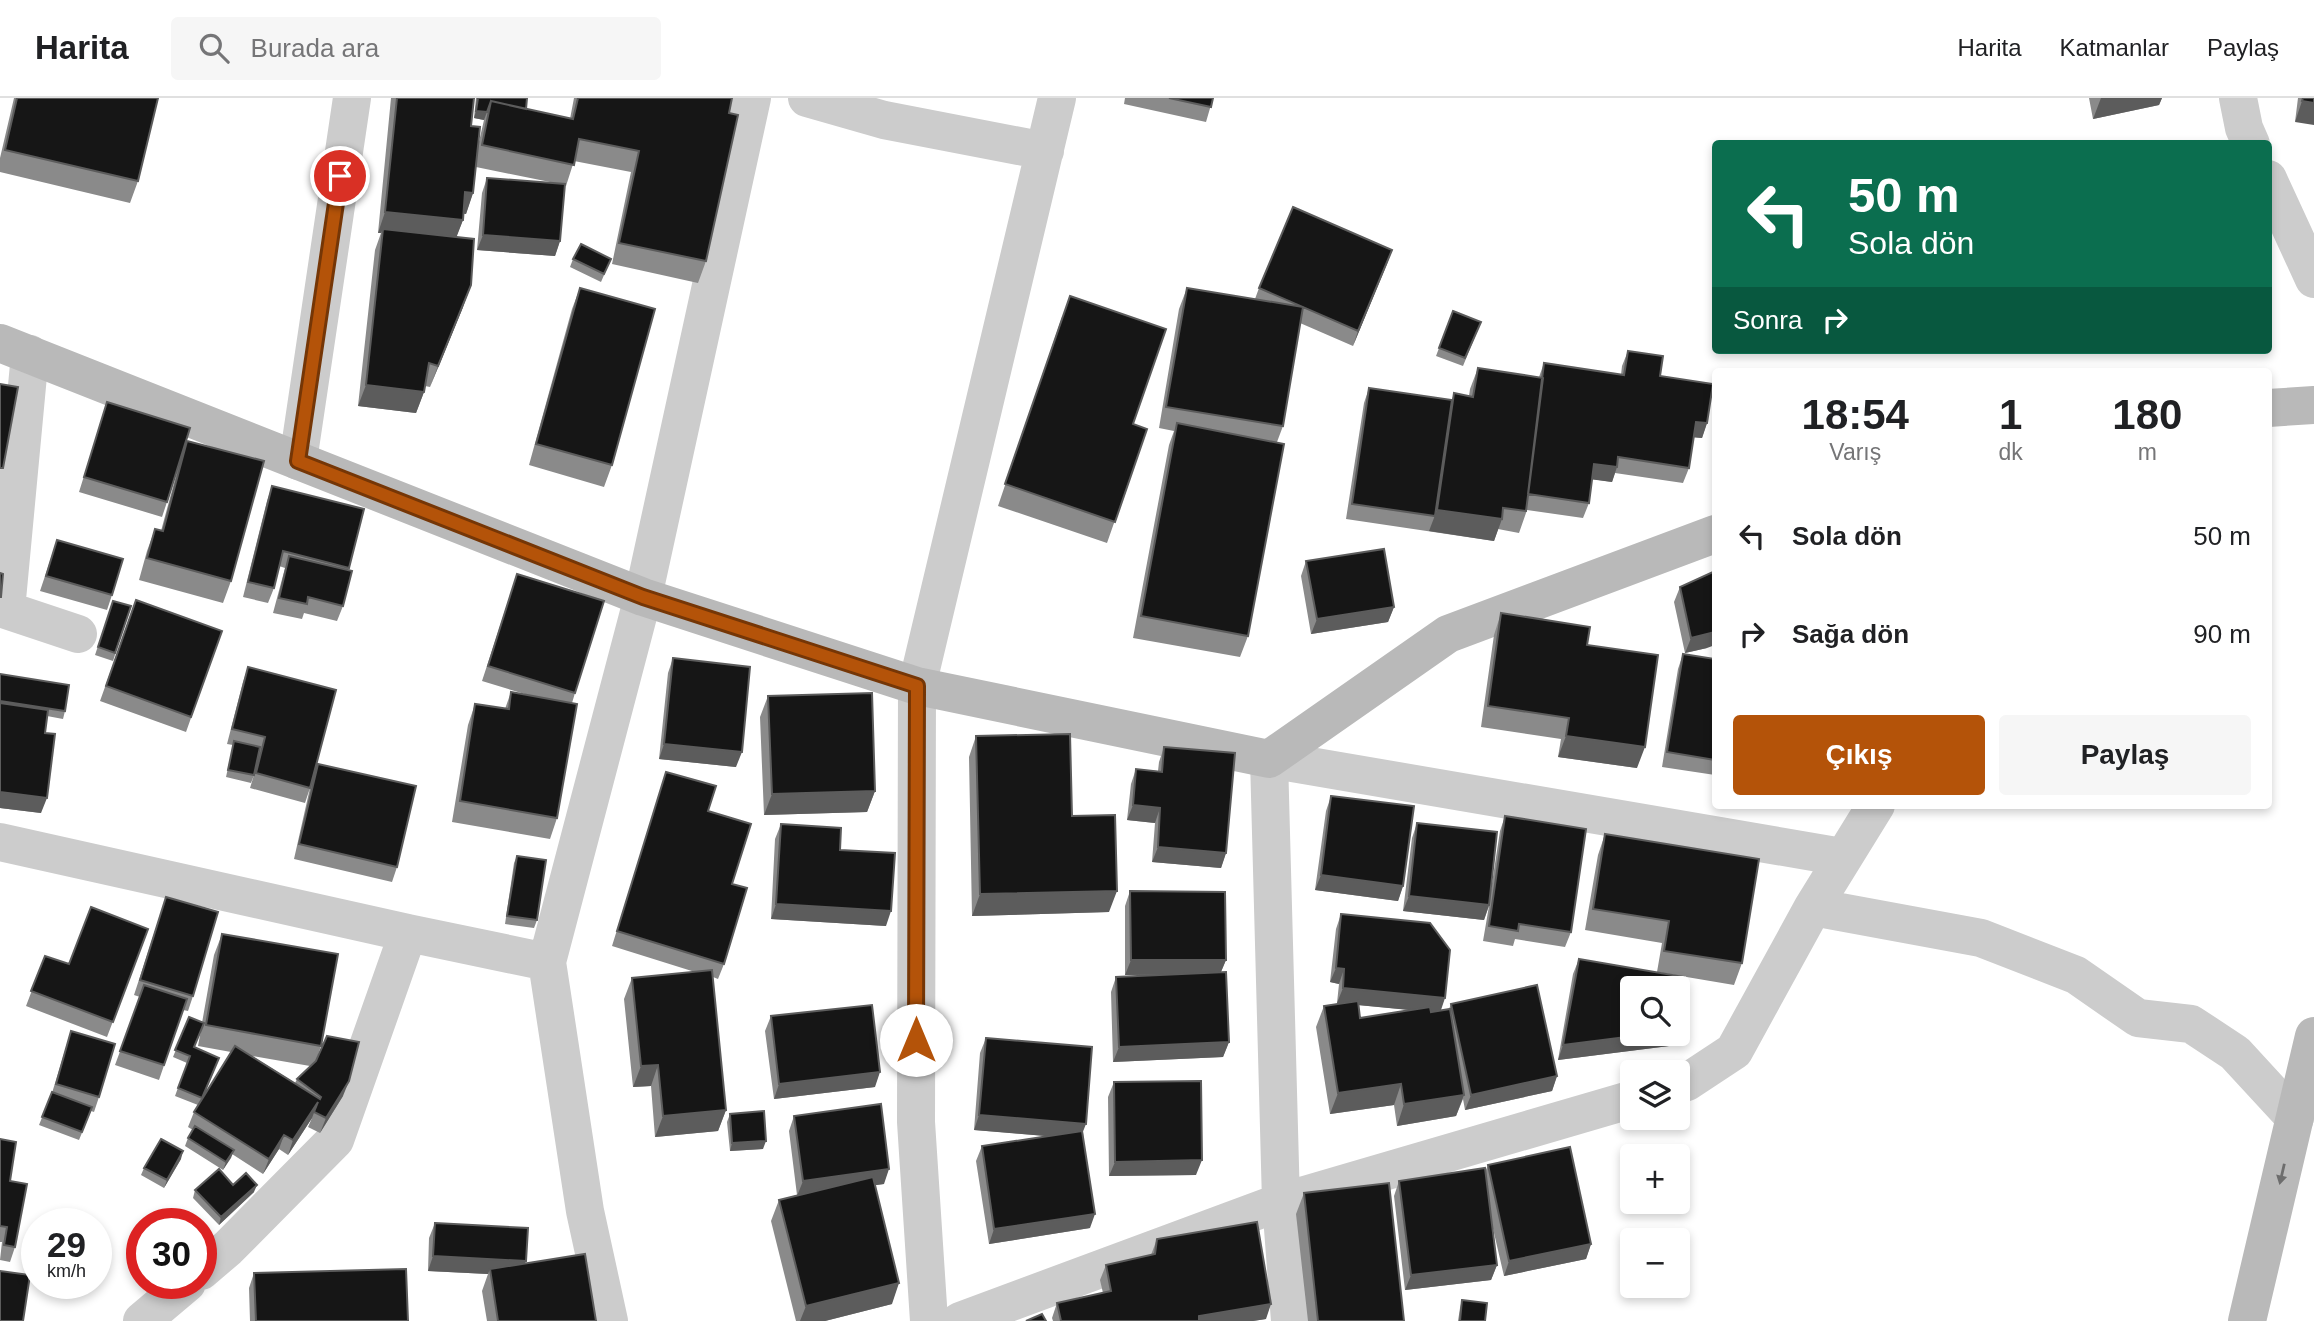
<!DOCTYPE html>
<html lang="tr">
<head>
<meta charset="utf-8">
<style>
  body { margin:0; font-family:Arial,sans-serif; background:#f6f6f6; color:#202124; height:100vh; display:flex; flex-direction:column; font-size:26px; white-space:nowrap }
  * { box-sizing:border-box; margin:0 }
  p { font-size:23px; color:#757577 }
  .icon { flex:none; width:38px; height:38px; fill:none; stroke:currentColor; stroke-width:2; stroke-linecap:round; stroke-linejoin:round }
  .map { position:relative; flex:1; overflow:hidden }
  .drawer { position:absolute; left:1712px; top:270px; width:560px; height:441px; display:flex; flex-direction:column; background:#fff; border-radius:7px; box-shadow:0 4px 10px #0003 }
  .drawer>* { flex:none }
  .top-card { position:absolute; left:1712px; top:42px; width:560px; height:214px; border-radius:7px; box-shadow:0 4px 10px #0003; background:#0b6e4f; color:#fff; overflow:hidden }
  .fabs { position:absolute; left:1620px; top:878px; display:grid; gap:14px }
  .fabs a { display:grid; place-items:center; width:70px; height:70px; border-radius:7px; background:#fff; box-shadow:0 4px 10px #0003; font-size:35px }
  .speed { position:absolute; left:21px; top:1110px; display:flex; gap:14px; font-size:35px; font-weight:700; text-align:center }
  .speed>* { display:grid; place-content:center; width:91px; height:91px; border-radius:50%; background:#fff; box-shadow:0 4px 10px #0003; line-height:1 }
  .speed small { font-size:18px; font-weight:400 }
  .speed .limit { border:10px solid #d22; background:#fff; color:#111 }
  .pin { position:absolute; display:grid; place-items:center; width:60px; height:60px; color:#fff; margin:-30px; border:4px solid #fff; border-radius:50%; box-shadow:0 2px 7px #0007 }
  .me { position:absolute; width:77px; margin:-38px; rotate:0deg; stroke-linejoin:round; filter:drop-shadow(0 0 5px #0008) }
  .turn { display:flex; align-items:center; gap:24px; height:147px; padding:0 21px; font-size:32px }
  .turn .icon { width:91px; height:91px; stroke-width:2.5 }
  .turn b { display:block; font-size:49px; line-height:60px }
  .then { display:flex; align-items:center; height:66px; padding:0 21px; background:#0003; gap:14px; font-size:26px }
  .eta { display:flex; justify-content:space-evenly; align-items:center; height:119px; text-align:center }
  .eta b { font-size:42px; font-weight:800; line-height:49px }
  .cta { display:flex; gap:14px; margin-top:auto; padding:14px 21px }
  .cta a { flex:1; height:80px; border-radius:7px; background:#b45309; color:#fff; font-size:28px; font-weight:800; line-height:80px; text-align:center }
  .cta a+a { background:#f6f6f6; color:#202124 }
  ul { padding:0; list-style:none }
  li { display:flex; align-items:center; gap:21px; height:98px; padding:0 21px }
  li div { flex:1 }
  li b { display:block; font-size:26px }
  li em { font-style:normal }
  header { display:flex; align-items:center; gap:42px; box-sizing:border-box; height:98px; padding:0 35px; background:#fff; border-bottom:2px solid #e0e0e0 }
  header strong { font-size:33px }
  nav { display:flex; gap:38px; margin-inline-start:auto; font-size:24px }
  .search { width:490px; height:63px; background:#f6f6f6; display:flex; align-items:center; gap:18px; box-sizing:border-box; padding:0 24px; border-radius:7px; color:#757577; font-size:26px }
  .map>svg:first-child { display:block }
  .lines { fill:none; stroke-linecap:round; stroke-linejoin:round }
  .street { stroke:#ccc; stroke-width:38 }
  .secondary { stroke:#b9b9b9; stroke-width:38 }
  .wall { fill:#8a8a8a; fill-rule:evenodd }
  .shaded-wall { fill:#5c5c5c }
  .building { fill:#161616; stroke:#5c5c5c; stroke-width:2 }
  .oneway { fill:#6d6d6d }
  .route-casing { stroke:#753606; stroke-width:18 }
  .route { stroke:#b45309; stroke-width:12 }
</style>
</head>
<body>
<header>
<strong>Harita</strong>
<div class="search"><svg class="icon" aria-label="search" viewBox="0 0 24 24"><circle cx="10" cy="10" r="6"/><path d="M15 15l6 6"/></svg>Burada ara</div>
<nav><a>Harita</a><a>Katmanlar</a><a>Paylaş</a></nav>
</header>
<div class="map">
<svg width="2314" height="1223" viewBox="0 0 2314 1223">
  <rect width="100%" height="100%" fill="#fff"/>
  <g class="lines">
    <path class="street" d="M807,0L884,22L1045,53
      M2238,0L2244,30L2251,46
      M2268,81L2314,181
      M30,256L6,512L78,536
      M298,363L352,0
      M0,744L408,835L335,1042L228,1150L201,1173
      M1813,809L1981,840L2076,877L2138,920L2191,926L2235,955L2295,1020
      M408,835L547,864L643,499L752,0
      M547,864L585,1113L609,1223
      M1678,987L1687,984L1734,953L1813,809L1876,707
      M142,1223L187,1185
      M929,1223L916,1024L917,588L1057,0
      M960,1223L1281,1104L1633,1001
      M1290,1223L1281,1104L1269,661L1842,759"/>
    <path class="secondary" d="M0,245L643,499L917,588L1269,661L1448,536L1715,436
      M2268,310L2314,307
      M2247,1223L2314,938"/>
  </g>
  <path class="wall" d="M14,0H158L138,83L130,105L0,74V60Z
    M391,0H474L471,28L478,48L484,22L474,20L476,0H527L526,11L570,21L574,0H732L706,163L698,185L612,166L631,74L574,63L566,88H565L560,143L555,158L477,152L482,95L487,80L555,85L476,69L473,95L466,116L463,115V122L456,139L463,209L430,289L425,288L424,294L416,315L358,308L375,152L381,135H378Z
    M1125,0H1213L1206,24L1124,6Z
    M2089,0H2162L2159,7L2093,21Z
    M2298,0H2314L2295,24Z
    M1392,152L1353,248L1300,225L1283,328L1277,344L1248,538L1240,559L1133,540L1169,347L1174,333L1159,330L1179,211L1187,190L1255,201L1259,190Z
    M573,161H611L601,184L570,169Z
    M580,190L612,367L604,389L529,367L572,211Z
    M1453,213L1481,224L1463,268L1436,258Z
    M1062,219L1133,326L1147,331L1107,445L998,408Z
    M1628,253L1660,278L1707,325L1702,340L1693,339L1689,370L1683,385L1615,375L1612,384L1592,381L1589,405L1583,420L1527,412L1519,435L1498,431L1494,443L1346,421L1364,305L1369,290L1452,302L1454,295L1469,298L1470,291L1478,270L1539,279L1544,265L1621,277L1622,268Z
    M107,304L182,357L187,343L231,483L223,505L139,482L147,453L155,431L161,433L177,374L162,419L79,394Z
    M272,388L364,411L348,472L343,508L337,523L304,515L302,521L273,515L285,470L279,468L274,490L268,505L243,499L267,403Z
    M57,442L112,497L107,512L40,493Z
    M1306,463L1394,509L1388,524L1311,536L1301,478Z
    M517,476L575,595L572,605L557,720L550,741L452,724L468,627L475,606L505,611L511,594L528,597L482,583Z
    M1680,489L1707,550L1685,555L1674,504Z
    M136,502L222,533L186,634L100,603Z
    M113,503L131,508L113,563L95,557Z
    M1501,515L1637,670L1558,659L1561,641L1481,629L1494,537Z
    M1683,556L1715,561V677L1662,669L1678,571Z
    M673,560L736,669L659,661L668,575Z
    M248,569L310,690L305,705L250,690L254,677L251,685L226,679L233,647L227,646L243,584Z
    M0,576L65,613L63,621L47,618L45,635L41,715L0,710Z
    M768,598L875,693L867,714L764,717L760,619Z
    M976,638L1072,718L1109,814L972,818L969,659Z
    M1164,649L1226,755L1221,770L1152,764L1155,725L1127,722L1131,686L1136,671L1158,673L1159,664Z
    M318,666L397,769L392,784L294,761L312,681Z
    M666,674L708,713L732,786L724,866L718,881L713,879L726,1012L718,1033L655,1039L651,988L633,989L624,901L632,880L695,874L612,848Z
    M1331,698L1403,788L1398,803L1315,792L1326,713Z
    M1505,718L1571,834L1565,849L1515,841L1513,848L1483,843L1489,808L1484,822L1403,813L1412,740L1417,725L1489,805L1500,733Z
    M781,726L840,752L886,828L771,821L775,741Z
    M1605,736L1742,865L1734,887L1657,874L1662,845L1585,832L1598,757Z
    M517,758L537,822L534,830L505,826L514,765Z
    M1130,793L1226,862L1221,874L1229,944L1223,959L1113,964L1111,894L1116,879L1172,877H1125V808Z
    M166,799L193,898L188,913L183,912L159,982L115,967L140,899L134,897Z
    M1341,816L1441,913L1449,911L1451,906L1557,978L1552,993L1465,1012L1463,1001L1456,1018L1397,1028L1394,1007L1330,1016L1316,929L1324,908L1341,905H1337L1339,886L1330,884L1336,831ZM1358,907L1411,912L1360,920Z
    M148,831L107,939L26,908L45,858L69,866Z
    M222,836L321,948L317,960L343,998L320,1035L308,1029L312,1020L288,1057L279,1051L263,1076L232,1056L223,1072L185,1048L188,1040L193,1032L188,1029L194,1014L198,1007L175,998L187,965L173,959L189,919L202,925L214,857ZM201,932L198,948L231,954L205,996L194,949ZM252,958L310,968L297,981L295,985Z
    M1579,861L1633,936H1673L1669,948L1558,962L1573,876Z
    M771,918L875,989L774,1001L765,933Z
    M71,933L99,999L94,1014L91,1013L79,1042L39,1027L52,995Z
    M986,940L1083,1034L1090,1130L989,1146L976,1063L982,1048L1047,1038L974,1032L980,955Z
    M1114,984L1196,1077L1109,1078L1108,999Z
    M730,1016L763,1051L730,1053L727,1024Z
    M794,1018L884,1086L875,1087L892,1206L825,1223H796L771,1123L779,1102L797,1097L789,1033Z
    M0,1041L10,1083L15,1149L10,1164L0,1162L2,1144H0Z
    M181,1061L164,1090L141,1077L144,1070Z
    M1488,1067L1591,1146L1586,1161L1504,1178L1491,1122L1497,1167L1491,1182L1405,1192L1394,1098L1399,1083L1485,1074Z
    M233,1087L254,1094L219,1127L193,1100L195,1092Z
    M1304,1095L1404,1223H1308L1296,1116Z
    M435,1125L525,1166L596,1223H487L482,1193L488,1176L428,1173L429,1140Z
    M1157,1141L1266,1221L1253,1223H1053L1052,1220L1057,1205L1103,1195L1100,1182L1106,1167L1151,1157Z
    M254,1175L408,1223H250L249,1190Z
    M1462,1202L1485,1223H1458L1460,1210Z"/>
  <path class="shaded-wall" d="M2101,0H2162L2159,7L2093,21Z
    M2302,3L2314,5V27L2295,24Z
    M476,13L487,14L484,22L474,20Z
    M465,94L473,95L466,116L458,115Z
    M385,114L463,122L455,143L383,131L381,135H378Z
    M483,137L560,143L555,158L477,152Z
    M1392,152L1387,166L1353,248L1358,233Z
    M471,187L463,209L430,289L438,268Z
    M366,287L424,294L416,315L358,308Z
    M1696,324L1707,325L1702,340L1690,339Z
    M1594,366L1617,369L1612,384L1589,381Z
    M1437,412L1502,421L1494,443L1429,433Z
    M1394,509L1388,524L1311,536L1317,521Z
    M1715,534V547L1707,550L1685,555L1691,540Z
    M1566,638L1645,649L1637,670L1558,659Z
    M664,646L742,654L736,669L659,661Z
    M875,693L867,714L764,717L772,696Z
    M0,694L47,700L41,715L0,710Z
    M1133,707L1160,710L1155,725L1127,722Z
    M1158,749L1226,755L1221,770L1152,764Z
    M1321,777L1403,788L1398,803L1315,792Z
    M1117,793L1109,814L972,818L980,796Z
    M1409,798L1489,807L1484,822L1403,813Z
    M776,806L891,813L886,828L771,821Z
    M1131,862H1226L1220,876L1125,877Z
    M1336,870L1344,871L1339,886L1330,884Z
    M1343,890L1445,900L1440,915L1337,905Z
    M1650,936H1673L1669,948L1558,962L1563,947Z
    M1229,944L1223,959L1113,964L1119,949Z
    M658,967L651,988L633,989L641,968Z
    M880,974L875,989L774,1001L779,986Z
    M1557,978L1552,993L1465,1012L1471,997Z
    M349,983L343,998L320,1035L326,1020Z
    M1401,986L1394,1007L1330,1016L1338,995Z
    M1464,997L1456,1018L1397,1028L1404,1006Z
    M318,1004L312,1020L288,1057L293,1042Z
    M726,1012L718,1033L655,1039L663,1018Z
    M979,1017L1086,1026L1080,1041L974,1032Z
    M284,1037L279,1051L263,1076L269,1061Z
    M766,1043L763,1051L730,1053L732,1045Z
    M234,1052L231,1060L223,1072L226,1064Z
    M183,1053L181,1061L164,1090L167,1082Z
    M1202,1062L1196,1077L1109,1078L1115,1064Z
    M889,1071L884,1086L797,1098L803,1083Z
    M257,1087L254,1094L219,1127L221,1119Z
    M1095,1116L1090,1130L989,1146L994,1131Z
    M1591,1146L1586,1161L1504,1178L1509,1163Z
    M433,1158L526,1163L521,1178L490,1171L488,1176L428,1173Z
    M1497,1167L1491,1182L1405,1192L1411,1177Z
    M899,1185L892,1206L825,1223H800L806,1208Z
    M1271,1206L1266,1221L1253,1223H1198L1199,1218Z"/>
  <path class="building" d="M17,0H158L138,83L5,52Z
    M397,0H474L471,28L480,29L473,95L465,94L463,122L385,114Z
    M478,0H527L526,11L491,3L487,14L476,13Z
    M578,0H732L729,15L738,17L706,163L619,145L639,53L579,41L574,67L482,47L491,3L573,21Z
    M1169,0H1213L1211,9Z
    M2303,0H2314V5L2302,3Z
    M487,80L565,86L560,143L483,137Z
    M1293,109L1392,152L1358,233L1259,190Z
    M383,131L474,141L471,187L438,268L429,265L424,294L366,287Z
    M581,146L611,161L604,176L573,161Z
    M580,190L655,211L612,367L536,346Z
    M1187,190L1303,209L1283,328L1166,309Z
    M1070,198L1166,231L1133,326L1147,331L1115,424L1005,386Z
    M1453,213L1481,224L1465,260L1439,250Z
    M1628,253L1663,258L1660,278L1713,286L1707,325L1696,324L1689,370L1618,359L1617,369L1594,366L1589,405L1528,396L1544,265L1624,277Z
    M1478,270L1543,280L1526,413L1503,410L1502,421L1437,412L1454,295L1473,299Z
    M0,286L18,289L3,370H0Z
    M1369,290L1452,302L1435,418L1352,406Z
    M107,304L190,330L167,404L84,379Z
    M1177,325L1284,346L1248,538L1141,518Z
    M187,343L264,363L231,483L147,460L155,431L163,433Z
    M272,388L364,411L349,470L283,453L274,490L248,484Z
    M57,442L123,461L112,497L46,478Z
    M1384,451L1394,509L1317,521L1306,463Z
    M289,458L352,473L343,508L308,499L307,506L279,500Z
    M1715,473V534L1691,540L1680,489Z
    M0,475L3,476L1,499H0Z
    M517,476L604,503L575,595L488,568Z
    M136,502L222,533L191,619L106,588Z
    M113,503L131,508L115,555L98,549Z
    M1501,515L1590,529L1587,547L1658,557L1645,649L1566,638L1569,620L1488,608Z
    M1683,556L1715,561V662L1667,654Z
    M673,560L750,569L742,654L664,646Z
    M248,569L336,592L310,690L256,675L265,639L232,631Z
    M0,576L69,587L65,613L0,603Z
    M511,594L577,606L557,720L460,703L475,606L509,611Z
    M872,595L875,693L772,696L768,598Z
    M0,605L48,612L45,635L55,636L47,700L0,694Z
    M1070,636L1072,718L1115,717L1117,793L980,796L976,638Z
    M234,643L260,649L254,677L228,672Z
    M1164,649L1235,655L1226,755L1158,749L1160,710L1133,707L1136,671L1162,674Z
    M318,666L416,688L397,769L299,746Z
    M666,674L716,688L708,713L751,726L732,786L747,790L724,866L617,833Z
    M1331,698L1414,708L1403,788L1321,777Z
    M1505,718L1586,731L1571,834L1519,826L1518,833L1489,828Z
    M1417,725L1497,734L1489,807L1409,798Z
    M781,726L841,730L840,752L895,755L891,813L776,806Z
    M1605,736L1759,761L1742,865L1664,853L1669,823L1593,811Z
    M517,758L546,762L537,822L507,818Z
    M1130,793L1225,794L1226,862H1131Z
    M166,799L218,814L193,898L140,882Z
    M91,809L148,831L113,924L31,893L45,858L69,866Z
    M1341,816L1430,825L1450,852L1445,900L1343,890L1344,871L1336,870Z
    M222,836L338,856L321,948L206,927Z
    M1579,861L1684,879L1678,910V891H1633V936H1650L1563,947Z
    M712,872L726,1012L663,1018L658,967L641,968L632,880Z
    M1226,874L1229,944L1119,949L1116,879Z
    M144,887L187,901L164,967L120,953Z
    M1537,887L1557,978L1471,997L1451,906Z
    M1358,903L1360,920L1430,909L1431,914L1450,911L1464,997L1404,1006L1401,986L1338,995L1324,908Z
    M872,907L880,974L779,986L771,918Z
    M189,919L204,925L194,949L219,960L202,1000L178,990L190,958L175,952Z
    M71,933L115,946L99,999L56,986Z
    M327,938L359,944L349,983L326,1020L314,1014L318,1004L293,1042L284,1037L269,1061L194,1014L235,948L320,1001L321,999L297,981L316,963Z
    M986,940L1092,949L1086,1026L979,1017Z
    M1201,983L1202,1062L1115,1064L1114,984Z
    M52,994L92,1009L82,1034L42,1019Z
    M881,1006L889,1071L803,1083L794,1018Z
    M764,1013L766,1043L732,1045L730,1016Z
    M195,1028L234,1052L226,1064L188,1040Z
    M1082,1033L1095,1116L994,1131L982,1048Z
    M0,1041L16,1044L10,1083L27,1086L15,1149L4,1147L7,1129L0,1128Z
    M161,1041L183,1053L167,1082L144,1070Z
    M1570,1049L1591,1146L1509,1163L1488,1067Z
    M1485,1070L1497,1167L1411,1177L1399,1083Z
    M219,1071L233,1087L246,1075L257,1087L221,1119L195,1092Z
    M873,1079L899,1185L806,1208L779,1102Z
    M1389,1085L1404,1223H1318L1304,1095Z
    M1257,1124L1271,1206L1199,1218V1223H1061L1057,1205L1111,1193L1106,1167L1155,1156L1157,1141Z
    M435,1125L528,1130L526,1163L433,1158Z
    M585,1156L596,1223H498L490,1171Z
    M406,1171L408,1223H256L254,1175Z
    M0,1173L30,1177L23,1223H0Z
    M1462,1202L1487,1205L1485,1223H1460Z
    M1042,1216L1046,1223H1026Z"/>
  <defs><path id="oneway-solid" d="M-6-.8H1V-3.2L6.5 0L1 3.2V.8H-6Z" transform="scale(1.75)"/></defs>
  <use class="oneway" href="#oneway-solid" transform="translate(2282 1076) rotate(103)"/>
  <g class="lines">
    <defs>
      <path id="route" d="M340,78L298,363L643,499L917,588L916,942"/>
    </defs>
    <use href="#route" class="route-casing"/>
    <use href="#route" class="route"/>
  </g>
</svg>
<div class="fabs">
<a><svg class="icon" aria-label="search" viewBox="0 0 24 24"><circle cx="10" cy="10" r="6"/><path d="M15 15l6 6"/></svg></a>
<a><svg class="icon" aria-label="layers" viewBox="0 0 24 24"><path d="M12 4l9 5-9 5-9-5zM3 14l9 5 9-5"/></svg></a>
<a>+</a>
<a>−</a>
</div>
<div class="speed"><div>29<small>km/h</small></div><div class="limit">30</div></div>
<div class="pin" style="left:340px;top:78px;background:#d93025"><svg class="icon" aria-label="arrive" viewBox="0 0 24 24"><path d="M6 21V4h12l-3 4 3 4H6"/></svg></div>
<svg class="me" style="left:916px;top:942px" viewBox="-20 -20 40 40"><circle r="19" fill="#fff"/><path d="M0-13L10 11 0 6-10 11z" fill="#b45309"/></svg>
<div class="top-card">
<div class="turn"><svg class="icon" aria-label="left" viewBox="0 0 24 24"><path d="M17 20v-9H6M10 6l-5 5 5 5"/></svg><div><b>50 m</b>Sola dön</div></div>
<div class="then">Sonra<svg class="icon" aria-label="right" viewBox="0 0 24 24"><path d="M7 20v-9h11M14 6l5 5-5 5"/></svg></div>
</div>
<section class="drawer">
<div class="eta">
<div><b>18:54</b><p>Varış</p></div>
<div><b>1</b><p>dk</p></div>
<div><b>180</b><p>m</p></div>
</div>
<ul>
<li><svg class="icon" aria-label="left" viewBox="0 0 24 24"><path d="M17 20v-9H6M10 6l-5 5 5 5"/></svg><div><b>Sola dön</b></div><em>50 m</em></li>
<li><svg class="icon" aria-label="right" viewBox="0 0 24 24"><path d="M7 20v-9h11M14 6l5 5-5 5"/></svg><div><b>Sağa dön</b></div><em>90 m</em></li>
</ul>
<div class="cta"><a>Çıkış</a><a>Paylaş</a></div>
</section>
</div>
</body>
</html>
